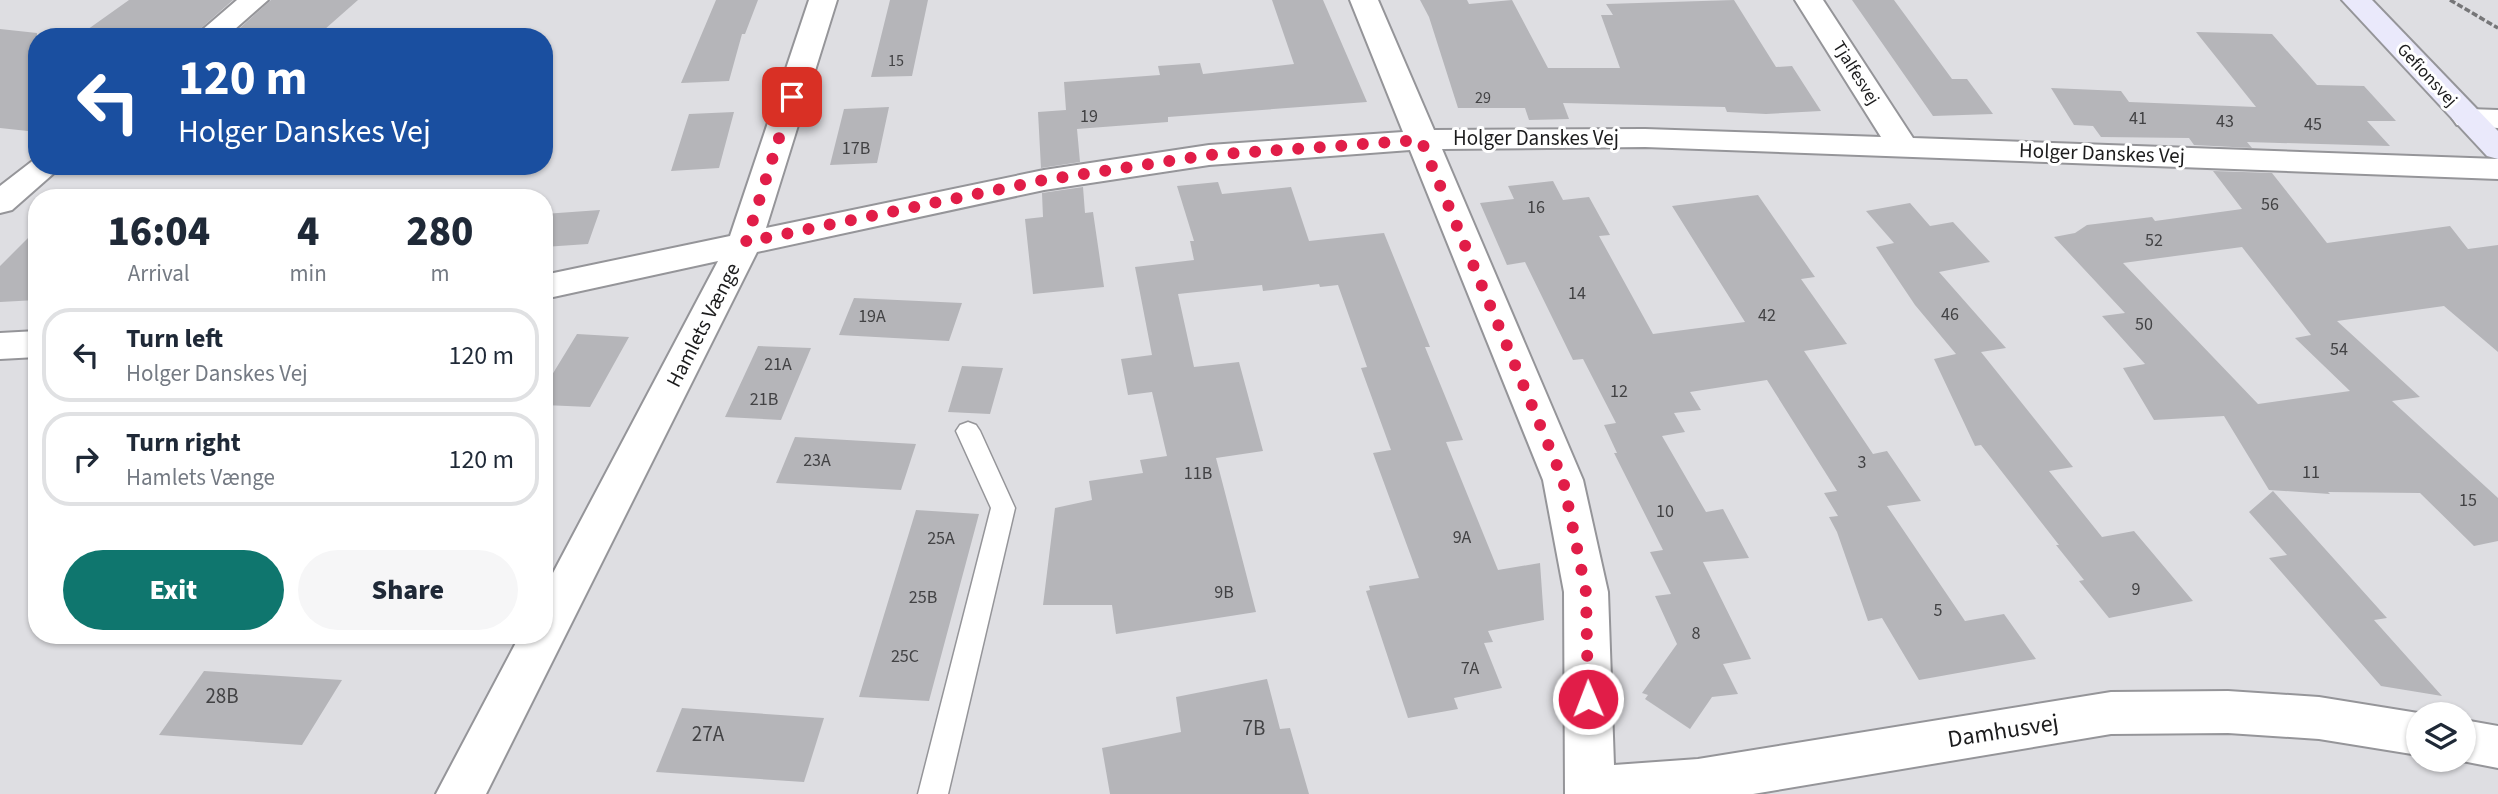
<!DOCTYPE html>
<html lang="en">
<head>
<meta charset="utf-8">
<style>
  body { margin:0; font-family:"Source Sans 3",sans-serif; background:#f6f6f7; color:#1f2937; height:100vh; display:flex; flex-direction:column; font-size:26px; white-space:nowrap }
  * { box-sizing:border-box; margin:0 }
  p { font-size:23px; color:#747a83 }
  .icon { flex:none; width:38px; height:38px; fill:none; stroke:currentColor; stroke-width:2; stroke-linecap:round; stroke-linejoin:round }
  .map { position:relative; flex:1; overflow:hidden }
  .side { position:absolute; left:28px; top:189px; width:525px; height:455px; display:flex; flex-direction:column; background:#fff; border-radius:28px; box-shadow:0 2px 5px #0004 }
  .side>* { flex:none }
  .top-card { position:absolute; left:28px; top:28px; width:525px; height:147px; border-radius:28px; box-shadow:0 2px 5px #0004; background:#1a4fa0; color:#fff; overflow:hidden }
  .buttons { position:absolute; left:2406px; top:702px; display:grid; gap:14px }
  .buttons a { display:grid; place-items:center; width:70px; height:70px; border-radius:50%; background:#fff; box-shadow:0 2px 5px #0004; font-size:35px }
  .pin { position:absolute; display:grid; place-items:center; width:60px; height:60px; color:#fff; margin:-30px; border-radius:14px; box-shadow:0 4px 10px #0006 }
  .me { position:absolute; width:77px; margin:-38px; rotate:359deg; stroke-linejoin:round; filter:drop-shadow(0 0 5px #0008) }
  .turn { display:flex; align-items:center; gap:24px; height:147px; padding:0 35px; font-size:32px }
  .turn .icon { width:91px; height:91px; stroke-width:2.5 }
  .turn b { display:block; font-size:49px; line-height:60px }
  .eta { display:flex; justify-content:space-evenly; align-items:center; height:119px; text-align:center }
  .eta b { font-size:42px; font-weight:800; line-height:49px }
  .primary-button { display:flex; gap:14px; margin-top:auto; padding:14px 35px }
  .primary-button a { flex:1; height:80px; border-radius:42px; background:#0f766e; color:#fff; font-size:28px; font-weight:800; line-height:80px; text-align:center }
  .primary-button a+a { background:#f6f6f7; color:#1f2937 }
  ul { padding:0; list-style:none }
  li { display:flex; align-items:center; gap:21px; height:94px; margin:0 14px 10px; padding:0 21px; border:4px solid #e0e1e3; border-radius:28px }
  li div { flex:1 }
  li b { display:block; font-size:26px }
  li em { font-style:normal }
  .map>svg:first-child { display:block }
  .building { fill:#b5b5b9; fill-rule:evenodd }
  .lines { fill:none; stroke-linecap:round; stroke-linejoin:round }
  .lane-casing { stroke:#959599; stroke-width:3 }
  .street-casing { stroke:#959599; stroke-width:4 }
  .secondary-casing { stroke:#959599; stroke-width:4 }
  .path { stroke:#767678; stroke-width:3.5; stroke-dasharray:6 2.5; stroke-linecap:butt }
  .lane { fill:#fff; fill-rule:evenodd }
  .street { fill:#fff; fill-rule:evenodd }
  .secondary { fill:#eae9fb; fill-rule:evenodd }
  .route { stroke:#e11d48; stroke-width:12; stroke-dasharray:0 21.6 }
  .labels { text-anchor:middle; dominant-baseline:central; stroke-width:6; stroke-linejoin:round; paint-order:stroke }
  .far-number-label { font-size:16px; fill:#424244 }
  .far-street-label { font-size:18px; fill:#1c1c1d; stroke:#fff }
  .number-label { font-size:18px; fill:#424244 }
  .street-label { font-size:21px; fill:#1c1c1d; stroke:#fff }
  .near-number-label { font-size:21px; fill:#424244 }
  .near-street-label { font-size:24px; fill:#1c1c1d; stroke:#fff }
</style>
</head>
<body>
<div class="map">
<svg width="2498" height="794" viewBox="0 0 2498 794">
  <rect width="100%" height="100%" fill="#dedee2"/>
  <path class="building" d="M129,0H233L191,37H77Z
    M271,0H358L316,37H230Z
    M716,0H758L745,34H742L729,81L681,83Z
    M890,0H928L912,76L871,77Z
    M1272,0H1323L1367,102L1168,117V122L1077,129L1080,162L1041,168L1038,112L1066,110L1064,82L1160,75L1158,66L1200,63L1203,74L1294,64Z
    M1420,0H1467L1469,4L1512,0L1548,68H1620L1601,15H1613L1606,4L1734,0L1776,67L1792,66L1821,111L1766,114L1727,112L1725,107L1563,103L1569,119L1529,120L1525,108H1458L1429,17Z
    M1852,0H1894L1952,79H1967L1993,114L1933,116Z
    M0,29L37,33V132L0,128Z
    M2196,32L2272,34L2317,85L2364,86L2396,121H2367L2390,146L2247,142L2252,148L2194,145L2189,138L2101,137L2093,126L2074,125L2051,88L2121,91L2129,102L2256,107Z
    M889,107L877,163L830,165L844,109Z
    M734,112L719,168L671,171L689,114Z
    M2213,171L2272,173L2327,243L2450,226L2468,249L2498,245V352L2444,306L2337,321L2420,397L2392,401L2498,498V541L2474,546L2420,493L2328,492L2330,494L2269,490L2224,416L2154,420L2123,368L2145,364L2102,316L2125,313L2054,237L2075,233L2087,225L2152,217L2155,221L2242,209ZM2242,247L2311,335L2295,338L2350,391L2258,404L2123,263Z
    M1553,181L1563,200L1589,197L1610,235L1599,236L1653,334L1745,322L1672,206L1758,195L1815,277L1801,279L1847,344L1804,351L1873,454L1887,451L1921,501L1887,506L1965,621L2004,614L2036,659L1919,680L1882,618L1868,621L1837,532L1829,517L1838,516L1824,493L1837,491L1767,380L1690,392L1701,410L1674,413L1685,432L1662,436L1706,512L1723,509L1749,558L1703,562L1751,659L1723,664L1738,694L1712,697L1690,729L1645,699L1648,695L1642,693L1677,644L1655,596L1671,594L1650,552L1663,550L1614,453H1617L1604,425L1616,423L1583,359L1573,360L1525,262L1507,265L1480,203L1514,199L1508,186Z
    M1218,182L1222,194L1291,187L1309,241L1384,233L1430,347H1425L1463,440L1446,442L1498,570L1540,563L1544,620L1488,631L1493,642L1484,643L1502,688L1454,698L1458,709L1408,718L1366,591L1370,590L1369,586L1419,578L1373,453L1391,450L1361,368L1367,367L1338,285L1320,287L1319,284L1263,291L1262,285L1178,294L1194,367L1239,362L1263,451L1216,458L1256,612L1116,634L1112,605H1043L1055,508L1092,500L1089,481L1143,473L1140,460L1167,456L1152,392L1128,395L1121,359L1152,355L1135,267L1194,260L1190,241H1194L1177,186Z
    M1083,187L1085,213L1093,212L1104,287L1033,294L1025,219L1043,217L1042,193Z
    M1910,203L1930,226L1953,222L1990,262L1939,272L2006,348L1981,352L2073,467L2049,471L2102,537L2134,531L2193,601L2109,618L2079,581L2084,580L2056,545H2059L1981,445L1975,446L1934,359L1956,354L1915,305L1876,247L1894,243L1866,211Z
    M600,210L588,244L544,247V214Z
    M37,229V300L0,302V266Z
    M854,298L962,303L949,341L839,335Z
    M577,334L629,337L590,407L544,405V388Z
    M758,346L811,348L781,420L725,417Z
    M962,366L1003,368L990,414L948,412Z
    M795,437L916,444L901,490L776,483Z
    M2273,491L2387,618L2374,620L2442,696L2381,686L2269,558L2287,555L2249,512Z
    M916,510L979,514L929,701L859,697Z
    M204,671L342,680L302,745L159,735Z
    M1267,679L1280,729L1290,728L1309,794H1110L1102,748L1181,732L1176,697Z
    M682,708L824,718L804,782L656,772Z"/>
  <g class="lines">
    <defs>
      <path id="lane" d="M968,422L976,425L980,431L1015,508L948,794H918L991,508L956,431L960,425Z"/>
      <path id="street" d="M237,0H268L226,37H194Z
        M809,0H837L766,228L1044,170L1209,145L1403,132L1350,0H1378L1434,130L1645,129L1881,137L1795,0H1823L1913,138L2498,159V179L1645,147L1442,149L1583,480L1608,592L1614,765L1698,759L2111,692L2228,691L2319,697L2418,713L2421,714H2418V755L2319,739L2228,733L2111,734L1753,794H1565L1564,592L1543,480L1410,150L1209,165L1044,190L757,252L486,794H436L520,635H544V590L718,261L544,299V275L730,236Z
        M2468,109L2498,110V128L2457,125L2452,118L2457,111Z
        M35,159H37V166H62L12,210L0,213V186Z
        M37,331V357L0,359V333Z
        M2464,720L2498,726V768L2457,760H2464Z"/>
      <path id="secondary" d="M2342,0H2372L2498,131V159L2487,156Z"/>
    </defs>
    <use href="#lane" class="lane-casing"/>
    <use href="#street" class="street-casing"/>
    <use href="#secondary" class="secondary-casing"/>
    <path class="path" d="M2450,0L2498,28"/>
    <use href="#lane" class="lane"/>
    <use href="#street" class="street"/>
    <use href="#secondary" class="secondary"/>
  </g>
  <g class="lines">
    <path class="route" d="M792,97L746,242L1044,180L1209,155L1421,140L1563,480L1586,592L1588,699"/>
  </g>
  <g class="labels">
    <g class="far-number-label">
      <text x="896" y="61">15</text>
      <text x="1483" y="98">29</text>
    </g>
    <g class="far-street-label">
      <text transform="translate(1856 73) rotate(58)">Tjalfesvej</text>
      <text transform="translate(2427 75) rotate(47)">Gefionsvej</text>
    </g>
    <g class="number-label">
      <text x="1089" y="116">19</text>
      <text x="2138" y="118">41</text>
      <text x="2225" y="121">43</text>
      <text x="2313" y="124">45</text>
      <text x="856" y="148">17B</text>
      <text x="2270" y="204">56</text>
      <text x="1536" y="207">16</text>
      <text x="2154" y="240">52</text>
      <text x="1577" y="293">14</text>
      <text x="1950" y="314">46</text>
      <text x="1767" y="315">42</text>
      <text x="872" y="316">19A</text>
      <text x="2144" y="324">50</text>
      <text x="2339" y="349">54</text>
      <text x="778" y="364">21A</text>
      <text x="1619" y="391">12</text>
      <text x="764" y="399">21B</text>
      <text x="817" y="460">23A</text>
      <text x="1862" y="462">3</text>
      <text x="2311" y="472">11</text>
      <text x="1198" y="473">11B</text>
      <text x="2468" y="500">15</text>
      <text x="1665" y="511">10</text>
      <text x="1462" y="537">9A</text>
      <text x="941" y="538">25A</text>
      <text x="2136" y="589">9</text>
      <text x="1224" y="592">9B</text>
      <text x="923" y="597">25B</text>
      <text x="1938" y="610">5</text>
      <text x="1696" y="633">8</text>
      <text x="905" y="656">25C</text>
      <text x="1470" y="668">7A</text>
    </g>
    <g class="street-label">
      <text x="1536" y="138">Holger Danskes Vej</text>
      <text transform="translate(2102 153) rotate(2)">Holger Danskes Vej</text>
      <text transform="translate(703 325) rotate(-63)">Hamlets Vænge</text>
    </g>
    <g class="near-number-label">
      <text x="222" y="696">28B</text>
      <text x="1254" y="728">7B</text>
      <text x="708" y="734">27A</text>
    </g>
    <g class="near-street-label">
      <text transform="translate(2003 731) rotate(-9)">Damhusvej</text>
    </g>
  </g>
</svg>
<div class="buttons">
<a><svg class="icon" aria-label="layers" viewBox="0 0 24 24"><path d="M12 4l9 5-9 5-9-5zM3 14l9 5 9-5"/></svg></a>
</div>
<div class="pin" style="left:792px;top:97px;background:#d93025"><svg class="icon" aria-label="arrive" viewBox="0 0 24 24"><path d="M6 21V4h12l-3 4 3 4H6"/></svg></div>
<svg class="me" style="left:1588px;top:699px" viewBox="-20 -20 40 40"><circle r="17" fill="#e11d48" stroke="#fff" stroke-width="3"/><path d="M0-11L8 9 0 5-8 9z" fill="#fff"/></svg>
<div class="top-card">
<div class="turn"><svg class="icon" aria-label="left" viewBox="0 0 24 24"><path d="M17 20v-9H6M10 6l-5 5 5 5"/></svg><div><b>120 m</b>Holger Danskes Vej</div></div>
</div>
<section class="side">
<div class="eta">
<div><b>16:04</b><p>Arrival</p></div>
<div><b>4</b><p>min</p></div>
<div><b>280</b><p>m</p></div>
</div>
<ul>
<li><svg class="icon" aria-label="left" viewBox="0 0 24 24"><path d="M17 20v-9H6M10 6l-5 5 5 5"/></svg><div><b>Turn left</b><p>Holger Danskes Vej</p></div><em>120 m</em></li>
<li><svg class="icon" aria-label="right" viewBox="0 0 24 24"><path d="M7 20v-9h11M14 6l5 5-5 5"/></svg><div><b>Turn right</b><p>Hamlets Vænge</p></div><em>120 m</em></li>
</ul>
<div class="primary-button"><a>Exit</a><a>Share</a></div>
</section>
</div>
</body>
</html>
